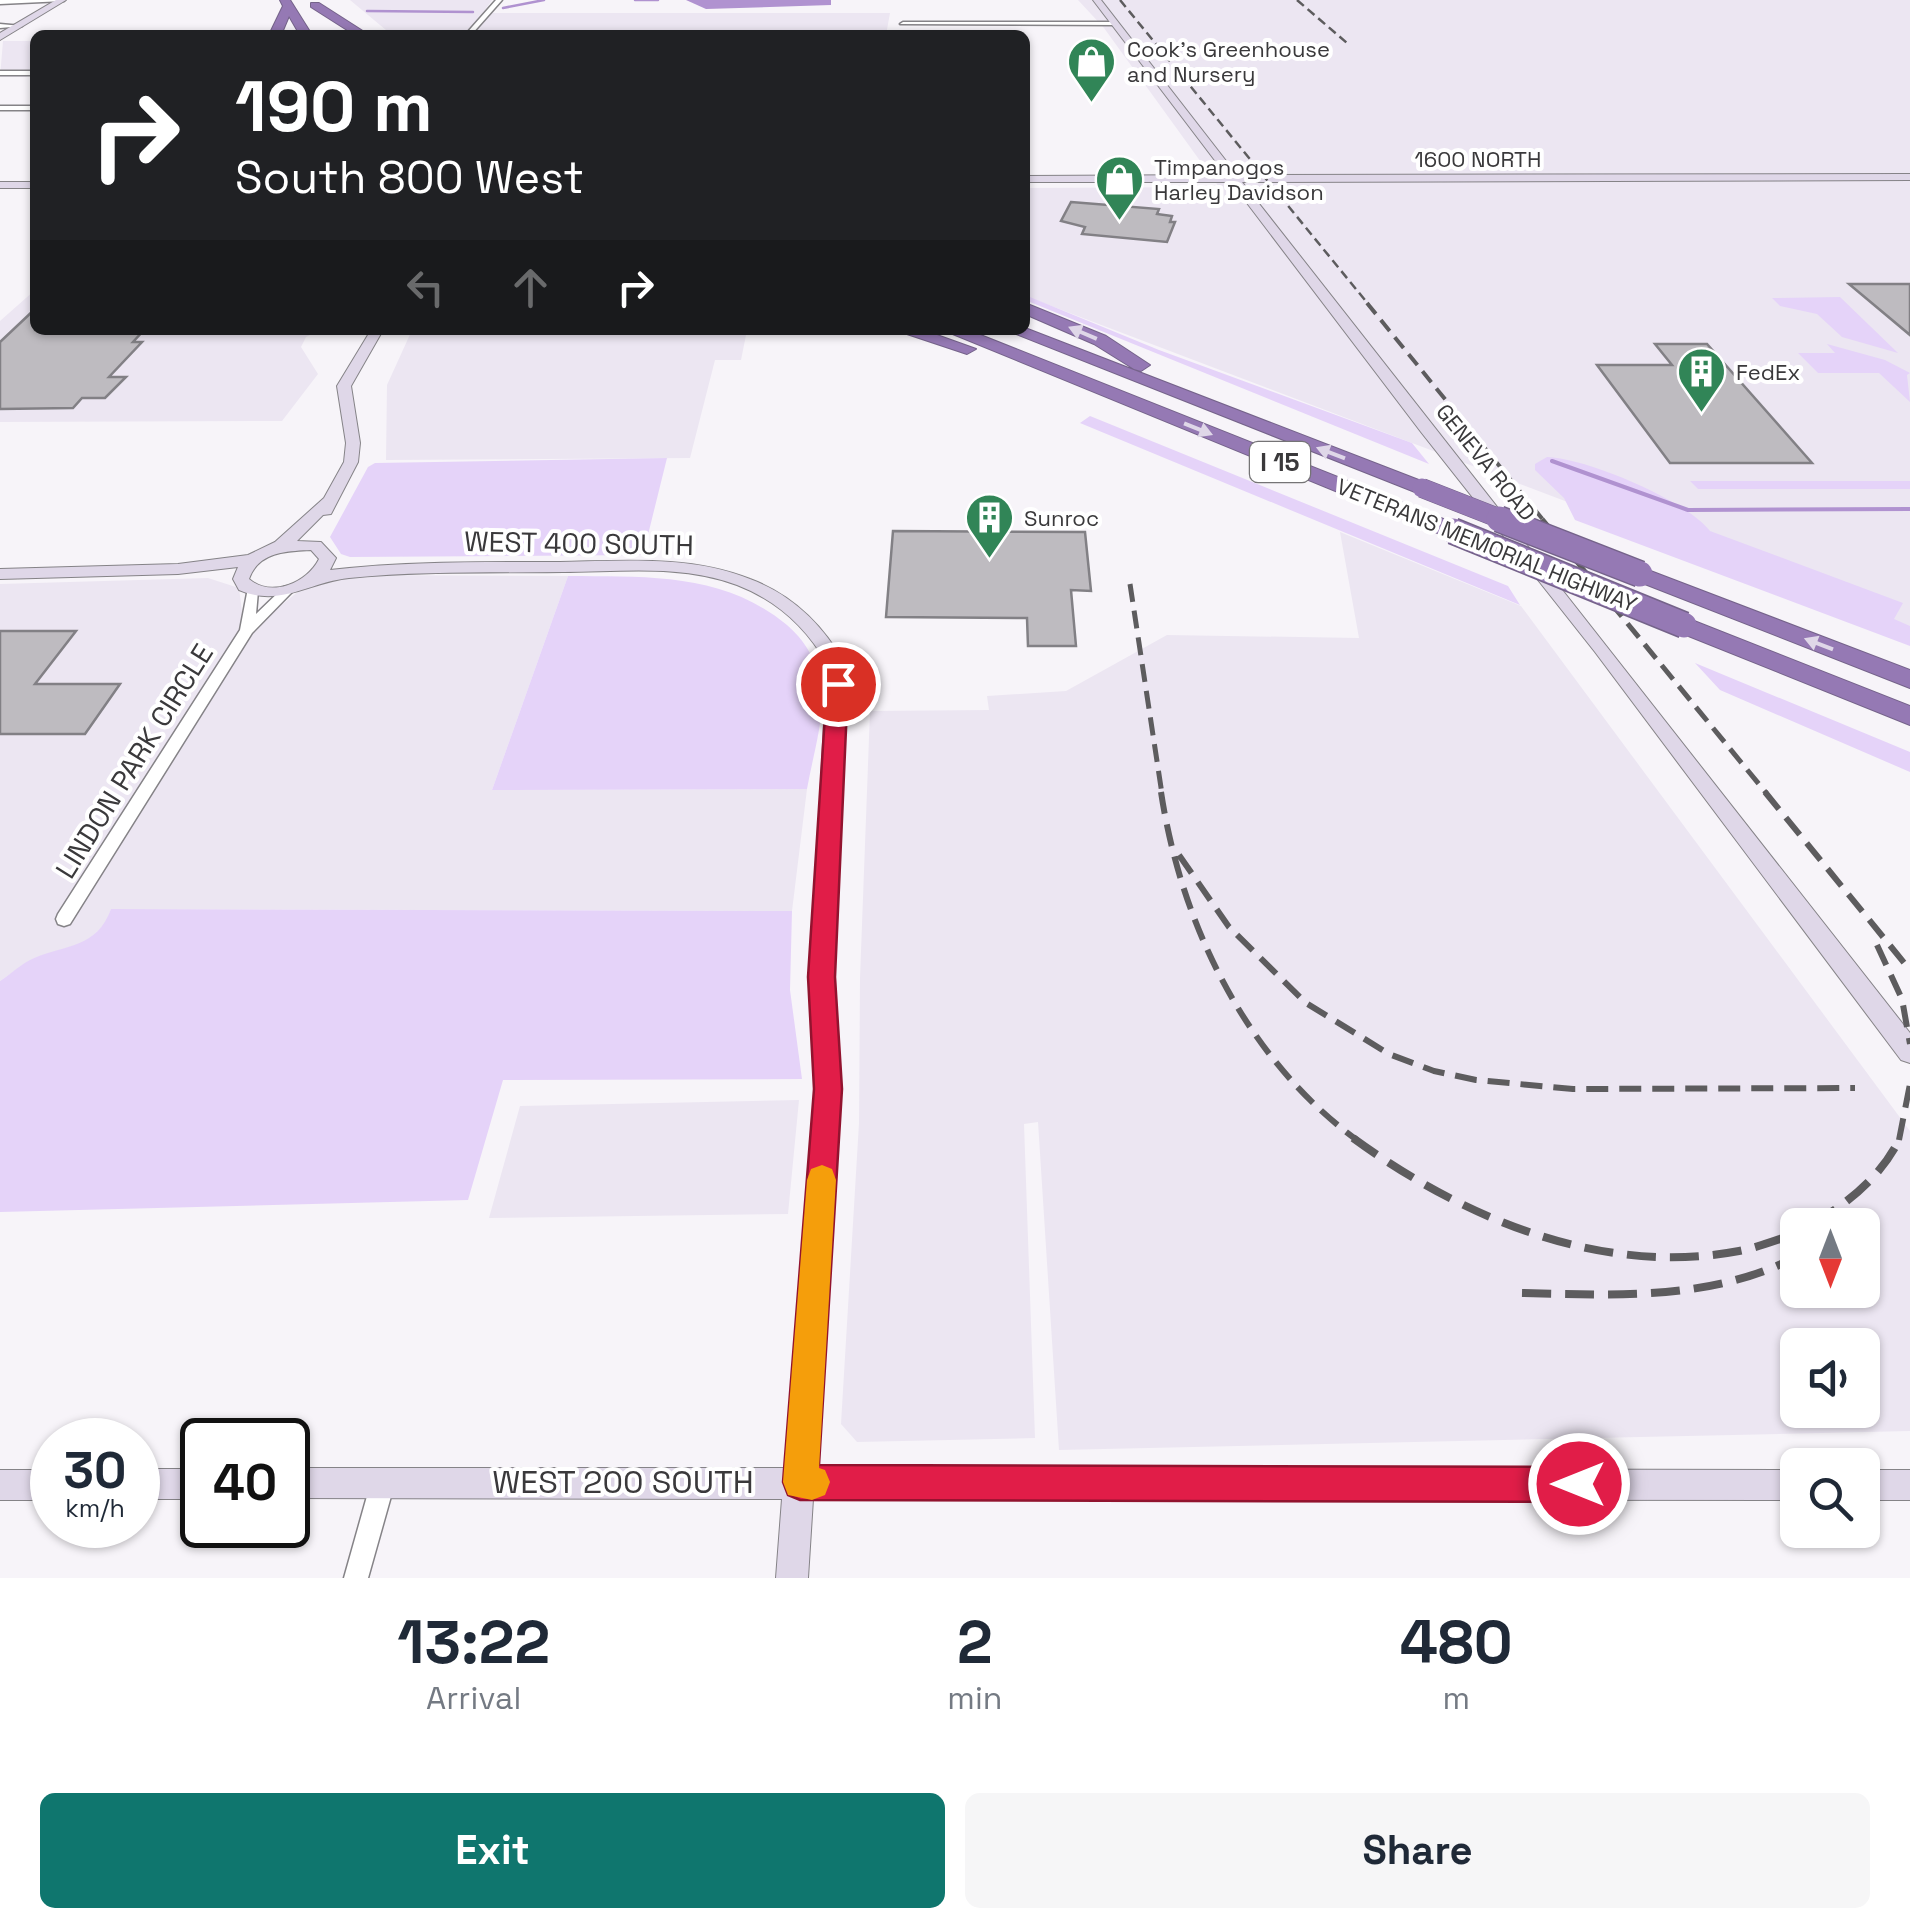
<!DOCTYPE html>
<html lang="en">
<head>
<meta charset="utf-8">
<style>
  body { margin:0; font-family:"Space Grotesk",sans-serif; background:#f6f6f7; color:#1f2937; height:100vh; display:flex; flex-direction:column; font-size:38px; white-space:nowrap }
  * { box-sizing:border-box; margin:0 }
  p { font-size:32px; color:#747a83 }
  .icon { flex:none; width:55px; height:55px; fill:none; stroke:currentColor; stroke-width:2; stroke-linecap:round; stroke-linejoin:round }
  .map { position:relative; height:1578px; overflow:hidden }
  .sheet { display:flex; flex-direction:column; background:#fff; flex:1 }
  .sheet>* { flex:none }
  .guide { position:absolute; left:30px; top:30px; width:1000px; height:305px; border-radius:15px; box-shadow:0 2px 8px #0004; background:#202124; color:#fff; overflow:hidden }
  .needle { width:65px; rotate:180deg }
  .fabs { position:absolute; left:1780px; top:1208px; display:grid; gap:20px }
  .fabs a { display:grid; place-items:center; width:100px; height:100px; border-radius:15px; background:#fff; box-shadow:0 2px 8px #0004; font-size:50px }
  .speed { position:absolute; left:30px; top:1418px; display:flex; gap:20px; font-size:50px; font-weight:700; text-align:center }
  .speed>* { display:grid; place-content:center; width:130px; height:130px; border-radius:50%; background:#fff; box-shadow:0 2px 8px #0004; line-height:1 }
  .speed small { font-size:25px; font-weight:400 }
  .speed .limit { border:5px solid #111; border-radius:15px; background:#fff; color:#111 }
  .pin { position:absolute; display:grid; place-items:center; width:85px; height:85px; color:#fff; margin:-42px; border:5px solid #fff; border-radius:50%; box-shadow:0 2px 10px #0007 }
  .me { position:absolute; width:110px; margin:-55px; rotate:270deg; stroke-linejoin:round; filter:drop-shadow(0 0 8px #0008) }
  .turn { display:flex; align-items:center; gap:35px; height:210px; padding:0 40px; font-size:45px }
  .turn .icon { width:130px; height:130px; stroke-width:2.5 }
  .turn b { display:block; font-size:70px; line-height:85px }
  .lanes { display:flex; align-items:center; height:95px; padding:0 40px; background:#0003; justify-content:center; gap:50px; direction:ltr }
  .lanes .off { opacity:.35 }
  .eta { display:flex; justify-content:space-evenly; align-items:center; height:170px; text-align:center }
  .eta b { font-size:60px; font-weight:700; line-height:70px }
  .primary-button { display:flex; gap:20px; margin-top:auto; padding:20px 40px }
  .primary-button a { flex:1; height:115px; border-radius:15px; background:#0f766e; color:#fff; font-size:40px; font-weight:700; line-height:115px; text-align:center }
  .primary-button a+a { background:#f6f6f7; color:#1f2937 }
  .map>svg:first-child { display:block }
  .built { fill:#ece6f2; fill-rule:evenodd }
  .green { fill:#e5d3f9 }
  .water { fill:#b092d0 }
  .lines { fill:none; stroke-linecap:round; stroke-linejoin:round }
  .stream-far1 { stroke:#b092d0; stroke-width:2.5 }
  .stream { stroke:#b092d0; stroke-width:4 }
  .building { fill:#bebbc0; stroke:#828085; stroke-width:2.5 }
  .street-casing { stroke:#858387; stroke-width:3 }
  .secondary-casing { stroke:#858387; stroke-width:2 }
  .highway-casing { stroke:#75638a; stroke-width:2 }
  .street { fill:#fff; fill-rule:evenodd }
  .secondary { fill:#dfd7e8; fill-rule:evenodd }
  .highway { fill:#9579b4; fill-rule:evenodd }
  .rail-far4 { stroke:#5d5c5e; stroke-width:2.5; stroke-dasharray:9 5; stroke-linecap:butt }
  .rail-far3 { stroke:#5d5c5e; stroke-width:4; stroke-dasharray:14 8; stroke-linecap:butt }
  .rail-far2 { stroke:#5d5c5e; stroke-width:5; stroke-dasharray:18 9; stroke-linecap:butt }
  .rail-far1 { stroke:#5d5c5e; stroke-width:6; stroke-dasharray:22 11; stroke-linecap:butt }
  .rail { stroke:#5d5c5e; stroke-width:8; stroke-dasharray:29 14; stroke-linecap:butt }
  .highway-bridge-far1-casing { stroke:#75638a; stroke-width:20; stroke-linecap:butt }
  .highway-bridge-casing { stroke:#75638a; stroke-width:28; stroke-linecap:butt }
  .highway-bridge-far1 { stroke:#9579b4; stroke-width:19 }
  .highway-bridge { stroke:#9579b4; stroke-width:25 }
  .oneway { fill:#dfd7e8 }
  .route { fill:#e11d48; stroke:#92132f; stroke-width:2.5 }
  .slow { fill:#f59e0b }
  .labels { text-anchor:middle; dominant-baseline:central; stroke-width:8; stroke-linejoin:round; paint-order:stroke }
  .far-poi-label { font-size:22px; fill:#3a393b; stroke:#fff; text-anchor:start }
  .far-street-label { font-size:22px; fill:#3a393b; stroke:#fff }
  .shield { fill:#fff; stroke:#757476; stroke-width:2.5 }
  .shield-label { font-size:25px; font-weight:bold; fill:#3a393b }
  .street-label { font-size:28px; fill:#3a393b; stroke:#fff }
  .near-street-label { font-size:32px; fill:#3a393b; stroke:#fff }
</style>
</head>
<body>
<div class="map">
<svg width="1910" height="1578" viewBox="0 0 1910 1578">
  <rect width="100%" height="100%" fill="#f7f4f9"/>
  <path class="built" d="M350,0H492L483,13H890L886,35H392Z
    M1078,0H1910V632L1025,296V188L1219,187L1104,28Z
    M3,41H35V72L26,77H0Z
    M35,290V330H320L306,337L301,347L318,374L282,421L0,422V321Z
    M412,330H747L741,360H715L690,458L386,460L387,385Z
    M1340,532L1521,606L1910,1131V1431L1059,1450L1038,1122L1024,1124L1035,1438L857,1442L841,1424L859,1123L860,978L870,711L989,710L987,696L1066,691L1167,635L1359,638ZM1798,1225H1862V1290H1798ZM1798,1345H1862V1410H1798Z
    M357,575L568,576L492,790L807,789L792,911L111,909L106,923L86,942L34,958L0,981V584L208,578L239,588L242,612H273L300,590Z
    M799,1100L788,1214L489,1218L520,1106Z"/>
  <path class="green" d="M1025,295L1159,350L1412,443L1429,464L1025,300Z
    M1840,297L1898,353L1842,337L1817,314L1780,306L1772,298Z
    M1827,344L1885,360L1910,373L1907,375L1910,402L1879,373H1818L1798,353H1835Z
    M1090,416L1508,586L1520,605L1080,423Z
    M1547,457C1586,458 1686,500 1710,531L1903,603L1894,619L1910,626V646L1575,520L1564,498L1535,470V464Z
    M667,458L643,555L350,557L341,554L330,537L368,467L375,463Z
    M1690,481H1910V489H1698Z
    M568,576C647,577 723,572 787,625C809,644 821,669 822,698C822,728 812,760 807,789L492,790Z
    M1695,663L1910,752V772L1720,690Z
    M111,909L792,911L790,990L802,1079L503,1080L468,1200L0,1212V981C11,974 22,963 34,958C65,945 97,948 111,909Z"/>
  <path class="water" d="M686,0H831V5L706,9Z"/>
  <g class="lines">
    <path class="stream-far1" d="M635,0H658
      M503,8L544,0
      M367,11L473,12"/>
    <path class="stream" d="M1552,461L1688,510L1910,509"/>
  </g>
  <path class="building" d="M1071,202L1159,209L1157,214L1172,216L1170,222H1175L1167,242L1082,234L1085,227L1061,221Z
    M1849,284H1910V335Z
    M35,309V330H144L133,342H142L109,377H126L105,398H82L73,408L0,409V342Z
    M1655,344H1707L1812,463H1670L1597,365H1672Z
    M893,531L1085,532L1091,591L1071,590L1076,646H1028L1027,618L886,617Z
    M0,631H76L35,684H120L85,734H0Z"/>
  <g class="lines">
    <defs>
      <path id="street" d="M0,0H63L64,1L0,4Z
        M496,0H502L471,35H465Z
        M1115,22L1117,25L900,24L903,22Z
        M0,24L22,26L0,28Z
        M0,71H35V75H0Z
        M0,106H35V110H0Z
        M288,586L294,590L252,633L70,924L64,926L58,924L56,919L58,914L240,630L248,588L252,587L258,591L256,614L284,587Z
        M383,1470L391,1474L395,1482L368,1578H344L371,1482L375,1474Z"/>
      <path id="secondary" d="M56,0H66L0,40V33Z
        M1093,0H1101L1237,175L1910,174V180L1242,182L1910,1033V1063L1901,1060L1595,652L1421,432L1231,182H1025V176L1226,175Z
        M0,182H35V188H0Z
        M371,330H383L351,386L360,443L358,462L331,514L323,515L297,541L321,542L336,558L330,570C406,561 483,562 560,562C624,561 690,555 750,579C793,595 823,625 845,664L833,977L840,1089L815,1468L1798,1470V1500L813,1499L808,1578H776L782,1499L288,1498V1468H785L816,1089L811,977L827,664C807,628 776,600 737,585C682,564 620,572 563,572C491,573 420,571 349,578C309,582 280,608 239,590L233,579L238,567L178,574L0,579V569L178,564L248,555L275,542L324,498L344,462L346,443L337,386ZM311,550L319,559C307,583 271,598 249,579C258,552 287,551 311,550Z
        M138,1469H202V1499H138Z
        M0,1470H52V1500H0Z
        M1862,1470H1910V1500H1862Z"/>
      <path id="highway" d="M280,0H290L312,35H300L289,16L281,35H269L283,6Z
        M311,3H319L369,35H355L311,7Z
        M1025,303L1106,336L1150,365L1141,371L1134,369L1094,344L1025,314Z
        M1025,328L1429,484L1433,488L1422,494L1415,492L1006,330Z
        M895,330H923L976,349L967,354Z
        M943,330H968L1461,526L1464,531L1461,536H1445Z
        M1640,567L1910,670V688L1632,579L1629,574Z
        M1684,617L1910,706V725L1676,631L1672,625Z"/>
    </defs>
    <use href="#street" class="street-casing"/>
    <use href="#secondary" class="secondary-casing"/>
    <use href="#highway" class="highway-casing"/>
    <use href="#street" class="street"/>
    <use href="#secondary" class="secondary"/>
    <use href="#highway" class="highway"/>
    <path class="rail-far4" d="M1120,0L1369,305
      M1297,0L1347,43"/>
    <path class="rail-far3" d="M1367,303L1544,521"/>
    <path class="rail-far2" d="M1542,519L1767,794
      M1130,584L1162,794"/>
    <path class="rail-far1" d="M1161,792C1181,924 1246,1059 1357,1140
      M1765,792L1910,970
      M1179,855L1229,927L1306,1003L1389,1054L1434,1071L1476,1080L1573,1089L1855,1088
      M1877,945L1902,999L1910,1044
      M1899,1140L1910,1084"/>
    <path class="rail" d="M1353,1138C1463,1218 1601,1277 1739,1251C1759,1247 1779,1239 1798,1233
      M1811,1225C1848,1203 1881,1177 1900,1138
      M1522,1293C1618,1295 1711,1301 1798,1256"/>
    <defs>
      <path id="highway-bridge-far1" d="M1422,488L1506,521"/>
      <path id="highway-bridge" d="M1499,519L1640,574
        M1453,531L1684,625"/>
    </defs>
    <use href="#highway-bridge-far1" class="highway-bridge-far1-casing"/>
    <use href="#highway-bridge" class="highway-bridge-casing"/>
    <use href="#highway-bridge-far1" class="highway-bridge-far1"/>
    <use href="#highway-bridge" class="highway-bridge"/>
  </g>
  <defs><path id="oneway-solid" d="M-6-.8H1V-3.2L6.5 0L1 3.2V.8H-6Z" transform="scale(2.5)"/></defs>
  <g class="oneway">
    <use href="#oneway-solid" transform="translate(1083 333) rotate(-157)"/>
    <use href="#oneway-solid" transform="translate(1198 429) rotate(22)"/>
    <use href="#oneway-solid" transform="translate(1331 453) rotate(-159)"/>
    <use href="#oneway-solid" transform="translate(1819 644) rotate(-159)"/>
  </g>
  <path class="route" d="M838,676L848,684L835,977L842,1089L819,1465L1579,1467L1591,1472L1597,1484L1591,1497L1579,1502L800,1500L788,1495L783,1482L814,1089L808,977L827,684Z"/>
  <path class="slow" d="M822,1165L832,1169L836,1180L819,1468L825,1470L830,1482L825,1495L812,1500L788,1495L783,1482L807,1180L811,1169Z"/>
  <defs>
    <symbol id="shop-pin" viewBox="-11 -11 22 30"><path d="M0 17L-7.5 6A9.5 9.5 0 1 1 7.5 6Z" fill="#318557" stroke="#fff"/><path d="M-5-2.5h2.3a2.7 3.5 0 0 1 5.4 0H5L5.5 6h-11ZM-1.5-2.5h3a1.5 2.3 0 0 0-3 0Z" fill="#fff"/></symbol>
    <symbol id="building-pin" viewBox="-11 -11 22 30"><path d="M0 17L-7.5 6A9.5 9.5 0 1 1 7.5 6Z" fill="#318557" stroke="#fff"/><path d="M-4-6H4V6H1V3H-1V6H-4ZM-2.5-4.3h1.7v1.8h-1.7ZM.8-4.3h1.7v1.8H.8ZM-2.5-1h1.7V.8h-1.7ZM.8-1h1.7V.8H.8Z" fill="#fff"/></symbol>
  </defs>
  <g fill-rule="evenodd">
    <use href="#shop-pin" x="1064" y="34" width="55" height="75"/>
    <use href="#shop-pin" x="1092" y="152" width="55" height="75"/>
    <use href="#building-pin" x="1674" y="344" width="55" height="75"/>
    <use href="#building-pin" x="962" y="490" width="55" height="75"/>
  </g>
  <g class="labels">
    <g class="far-poi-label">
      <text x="1127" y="49">Cook's Greenhouse<tspan x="1127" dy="25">and Nursery</tspan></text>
      <text x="1154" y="167">Timpanogos<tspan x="1154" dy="25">Harley Davidson</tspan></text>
      <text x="1736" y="372">FedEx</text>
      <text x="1024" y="518">Sunroc</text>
    </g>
    <g class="far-street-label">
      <text x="1478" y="159">1600 NORTH</text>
      <text transform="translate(1486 462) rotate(51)">GENEVA ROAD</text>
      <text transform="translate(1487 545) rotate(22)">VETERANS MEMORIAL HIGHWAY</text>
    </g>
    <rect class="shield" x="1250" y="442" width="60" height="40" rx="8"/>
    <g class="shield-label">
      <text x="1280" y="462">I 15</text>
    </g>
    <g class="street-label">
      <text transform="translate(579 543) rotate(1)">WEST 400 SOUTH</text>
      <text transform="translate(134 761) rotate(-58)">LINDON PARK CIRCLE</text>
    </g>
    <g class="near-street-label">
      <text x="623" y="1482">WEST 200 SOUTH</text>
    </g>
  </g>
</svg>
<div class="fabs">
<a><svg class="needle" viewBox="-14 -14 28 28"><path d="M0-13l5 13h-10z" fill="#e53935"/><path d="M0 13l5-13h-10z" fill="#747a83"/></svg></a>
<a><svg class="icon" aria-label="sound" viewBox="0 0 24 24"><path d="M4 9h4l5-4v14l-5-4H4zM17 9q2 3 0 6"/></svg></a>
<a><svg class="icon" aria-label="search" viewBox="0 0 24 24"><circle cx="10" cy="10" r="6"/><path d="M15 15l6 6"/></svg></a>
</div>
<div class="speed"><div>30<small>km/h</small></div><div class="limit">40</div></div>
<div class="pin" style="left:838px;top:684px;background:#d93025"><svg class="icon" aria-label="arrive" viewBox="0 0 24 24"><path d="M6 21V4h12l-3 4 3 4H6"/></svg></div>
<svg class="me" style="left:1579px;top:1484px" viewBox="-20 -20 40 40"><circle r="17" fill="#e11d48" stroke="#fff" stroke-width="3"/><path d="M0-11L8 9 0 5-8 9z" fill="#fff"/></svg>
<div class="guide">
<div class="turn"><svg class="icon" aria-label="right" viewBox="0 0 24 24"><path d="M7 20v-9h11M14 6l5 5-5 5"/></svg><div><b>190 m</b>South 800 West</div></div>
<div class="lanes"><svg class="icon off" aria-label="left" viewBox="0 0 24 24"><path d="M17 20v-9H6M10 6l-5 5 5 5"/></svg><svg class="icon off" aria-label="ahead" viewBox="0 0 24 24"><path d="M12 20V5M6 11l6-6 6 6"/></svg><svg class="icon" aria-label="right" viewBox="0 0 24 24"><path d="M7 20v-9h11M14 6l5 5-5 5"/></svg></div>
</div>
</div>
<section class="sheet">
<div class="eta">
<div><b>13:22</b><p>Arrival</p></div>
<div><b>2</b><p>min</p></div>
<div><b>480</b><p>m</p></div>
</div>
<div class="primary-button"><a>Exit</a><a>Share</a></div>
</section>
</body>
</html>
